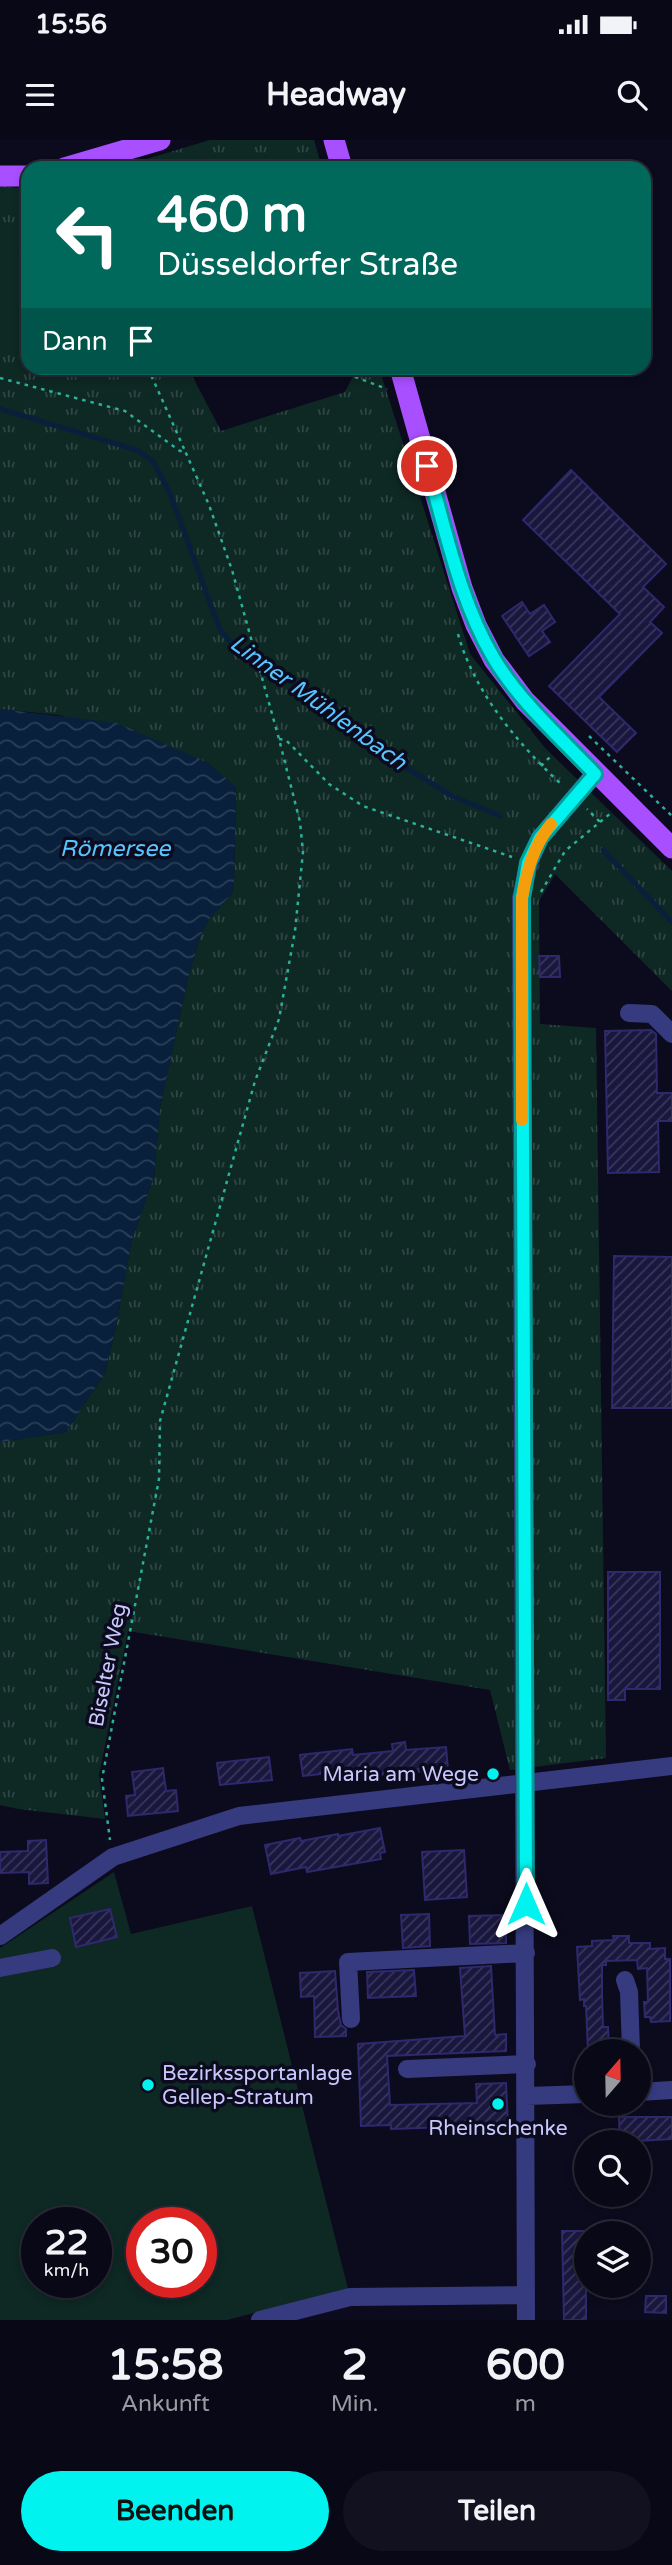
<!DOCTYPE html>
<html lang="de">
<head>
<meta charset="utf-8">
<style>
  body { margin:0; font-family:"Varela Round",sans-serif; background:#12111f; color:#f1f3f6; height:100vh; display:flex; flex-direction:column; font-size:26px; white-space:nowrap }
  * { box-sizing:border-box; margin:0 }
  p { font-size:23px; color:#999aa1 }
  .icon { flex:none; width:38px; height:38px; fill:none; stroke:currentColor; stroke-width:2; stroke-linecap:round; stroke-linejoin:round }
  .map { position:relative; height:2180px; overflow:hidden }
  .sheet { display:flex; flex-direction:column; background:#090816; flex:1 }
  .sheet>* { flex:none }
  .banner { position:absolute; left:21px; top:21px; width:630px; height:214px; border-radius:21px; box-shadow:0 4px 10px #0003,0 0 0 2px #292935; background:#00695c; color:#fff; overflow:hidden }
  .needle { width:46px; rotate:20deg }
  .fabs { position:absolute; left:574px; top:1899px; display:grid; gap:14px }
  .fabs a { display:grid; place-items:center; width:77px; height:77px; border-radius:50%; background:#090816; box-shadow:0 4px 10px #0003,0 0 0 2px #292935; font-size:35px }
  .speed { position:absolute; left:21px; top:2067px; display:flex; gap:14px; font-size:35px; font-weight:700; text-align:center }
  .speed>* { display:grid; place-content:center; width:91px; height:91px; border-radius:50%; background:#090816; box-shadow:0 4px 10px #0003,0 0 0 2px #292935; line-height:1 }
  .speed small { font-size:18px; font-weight:400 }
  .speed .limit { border:10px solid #d22; background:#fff; color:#111 }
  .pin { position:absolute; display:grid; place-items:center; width:60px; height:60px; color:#fff; margin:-30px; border:4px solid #fff; border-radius:50%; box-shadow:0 2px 7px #0007 }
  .me { position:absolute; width:77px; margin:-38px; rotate:0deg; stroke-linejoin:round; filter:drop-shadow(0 0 5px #0008) }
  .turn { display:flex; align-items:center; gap:24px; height:147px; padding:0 21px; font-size:32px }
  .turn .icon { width:91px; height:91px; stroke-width:2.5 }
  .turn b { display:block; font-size:49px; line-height:60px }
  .then { display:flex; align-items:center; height:66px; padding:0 21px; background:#0003; gap:14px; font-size:26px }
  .eta { display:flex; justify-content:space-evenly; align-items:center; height:119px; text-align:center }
  .eta b { font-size:42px; font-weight:700; line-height:49px }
  .cta { display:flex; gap:14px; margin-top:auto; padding:14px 21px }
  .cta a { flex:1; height:80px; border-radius:42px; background:#00f3ee; color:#111; font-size:28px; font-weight:700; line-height:80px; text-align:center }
  .cta a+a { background:#12111f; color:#f1f3f6 }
  .status { display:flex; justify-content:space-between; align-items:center; height:49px; padding:0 35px; background:#090816; direction:ltr }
  .status svg { height:19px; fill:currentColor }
  header { display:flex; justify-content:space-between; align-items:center; height:91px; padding:0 21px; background:#090816; font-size:32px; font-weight:700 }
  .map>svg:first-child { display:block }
  .grass { fill:url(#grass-tufts) }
  .pitch { fill:#0e2824; fill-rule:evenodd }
  .water { fill:url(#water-waves) }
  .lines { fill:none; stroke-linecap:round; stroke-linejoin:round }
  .stream { stroke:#08203b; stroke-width:5 }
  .building { fill:url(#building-hatch); stroke:#2e286c; stroke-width:2 }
  .path { stroke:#2ab199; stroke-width:2.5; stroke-dasharray:3.5 5; stroke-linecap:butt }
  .minor { stroke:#353b7e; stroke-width:18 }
  .major { stroke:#a84fff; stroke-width:21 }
  .route-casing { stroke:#009e9b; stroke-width:18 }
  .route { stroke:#00f3ee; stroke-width:12 }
  .slow { stroke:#f59e0b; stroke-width:12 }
  .poi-dot { fill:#00f3ee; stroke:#0c0b1e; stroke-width:2.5 }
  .labels { text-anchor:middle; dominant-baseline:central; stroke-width:7; stroke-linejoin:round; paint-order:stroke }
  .street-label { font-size:21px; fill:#c8c8ff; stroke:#0c0b1e }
  .poi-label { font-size:21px; fill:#c8c8ff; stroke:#0c0b1e; text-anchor:end }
  .water-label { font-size:23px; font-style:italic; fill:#56c5ff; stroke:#0c0b1e }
</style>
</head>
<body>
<div class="status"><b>15:56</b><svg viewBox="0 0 49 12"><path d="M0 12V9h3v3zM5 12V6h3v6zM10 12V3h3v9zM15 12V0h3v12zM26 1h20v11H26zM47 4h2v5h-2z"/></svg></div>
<header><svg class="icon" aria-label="menu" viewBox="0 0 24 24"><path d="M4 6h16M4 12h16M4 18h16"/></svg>Headway<svg class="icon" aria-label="search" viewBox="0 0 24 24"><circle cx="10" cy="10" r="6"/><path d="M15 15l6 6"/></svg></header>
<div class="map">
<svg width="672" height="2180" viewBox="0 0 672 2180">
  <defs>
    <pattern id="grass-tufts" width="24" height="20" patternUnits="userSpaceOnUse" patternTransform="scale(1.75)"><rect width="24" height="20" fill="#0e2824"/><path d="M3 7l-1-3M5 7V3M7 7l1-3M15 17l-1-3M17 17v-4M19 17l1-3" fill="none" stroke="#304645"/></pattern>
    <pattern id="water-waves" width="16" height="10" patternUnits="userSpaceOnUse" patternTransform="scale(1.75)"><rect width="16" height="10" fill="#08203b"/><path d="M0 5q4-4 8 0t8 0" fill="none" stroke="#2a3f58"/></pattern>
    <pattern id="building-hatch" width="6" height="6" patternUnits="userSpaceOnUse" patternTransform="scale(1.75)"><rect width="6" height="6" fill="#1a173f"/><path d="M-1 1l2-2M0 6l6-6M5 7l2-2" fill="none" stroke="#3a375c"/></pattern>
  </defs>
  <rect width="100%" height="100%" fill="#0c0b1e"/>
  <path class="grass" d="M210,0H314L322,28L120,27Z
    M0,45L16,48L28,46V228H188L221,291L345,252L353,236L351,228H379L470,514L546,609L672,731V851L555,734L539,761L540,884L596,888L606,1618L510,1630L490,1550L128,1491L99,1635L105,1679L18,1669L0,1665V1302L66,1292L105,1233L117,1182L131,1103L154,1036L160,967L188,838L200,797L209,779L232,753L234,745L236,648L208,623L59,575L0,569Z"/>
  <path class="pitch" d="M0,102L28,113V217L0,206Z
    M114,1732L131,1794L252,1766L348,2149L227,2180H0V1808ZM37,2082H96V2142H37ZM142,2082H201V2142H142Z"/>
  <path class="water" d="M0,569L117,583L208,623L236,647L234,745L232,753L209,779L200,797L188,838L160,967L154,1036L131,1103L117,1182L105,1233L66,1292L0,1302Z"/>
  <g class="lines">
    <path class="stream" d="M0,269L137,310L153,321L171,356L220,490L237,509L277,531L376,609L452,656L500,676
      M603,710L672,782"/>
  </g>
  <path class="building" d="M571,330L666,424L643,447L664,467L650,482L662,493L599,557L636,593L617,612L549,546L620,474L523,380Z
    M522,462L530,474L544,465L555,482L542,491L550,502L529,516L502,476Z
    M539,816H559L560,837H540Z
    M651,890L656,894L657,953H672V981H658L659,1032L608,1033L605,891Z
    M614,1116L672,1117V1268H612Z
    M608,1432H660V1549H625V1560H608Z
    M405,1602L406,1610L446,1607L448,1629L380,1635L379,1628L303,1636L300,1615L352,1609L353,1615L393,1611L392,1604Z
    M269,1617L272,1640L220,1645L217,1623Z
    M163,1628L166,1651L176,1650L178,1671L128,1676L126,1656L135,1655L132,1632Z
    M380,1688L385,1712L380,1713L381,1719L307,1732L306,1727L271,1734L265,1705L300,1698L301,1701L338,1694V1696Z
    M46,1700L48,1743L29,1744V1732L0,1733V1712L28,1711V1701Z
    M464,1710L467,1757L425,1760L422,1712Z
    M110,1769L117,1797L76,1807L70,1778Z
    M429,1774L430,1806L403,1808L401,1775Z
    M506,1775V1803L470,1804L469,1776Z
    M613,1796H629V1803H650V1809L665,1808V1819H670V1881L651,1882L650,1877H645L644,1862H648L647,1828L638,1829L637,1820L606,1821V1825H602V1854L603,1887H608L609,1909L608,1911H588L586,1866H584V1859L580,1860L577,1807L592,1806V1801L614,1800Z
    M491,1826L495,1895L506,1894V1911L387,1916L390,1965L477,1963L476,1944L506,1943L508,1985L391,1989V1985L361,1986L358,1904L465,1896L460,1828Z
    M414,1830L416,1856L368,1858L367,1832Z
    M335,1831L338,1871L341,1885L346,1889V1896L315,1897L314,1856L301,1857L300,1833Z
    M619,1977H672V1999L620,2002Z
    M562,2091H586V2180H564Z
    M646,2156H666V2173L645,2172Z"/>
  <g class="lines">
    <path class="path" d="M148,228L185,311
      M331,228L387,249
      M289,229L298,228
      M0,238L125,271L180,311H185L209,365L232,430L279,599L300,682L303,712L295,791L279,879L255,941L160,1281L159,1339L102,1639L110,1700
      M458,494C474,552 518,604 562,645
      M589,596L672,676
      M279,599L286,600L329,644L363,666L512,717
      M541,626L551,616
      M600,682L611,673
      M541,752L565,711L600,682L587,669"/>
    <path class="minor" d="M629,873L652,874L672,894
      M0,1796L113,1717L239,1676L672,1626
      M0,1828L52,1818
      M625,1840L629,1852L631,1911
      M351,1879L348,1822L526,1813
      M407,1929L527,1924
      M639,1952L672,1950
      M527,1956L586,1954
      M260,2180L350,2157L526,2155
      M526,2180L521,758L529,723L540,698L595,633"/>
    <path class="major" d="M334,0L342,28
      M64,28L160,0
      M0,36H28
      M400,228L462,448L476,485L494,520L525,561L672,708"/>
  </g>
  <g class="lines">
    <defs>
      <path id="route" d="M427,326C446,390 459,459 493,517C519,561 560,597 595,634L540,698L528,723L522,758L526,1764"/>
    </defs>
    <use href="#route" class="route-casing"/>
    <use href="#route" class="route"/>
    <path class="slow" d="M522,980V758C527,730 533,707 551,684"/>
  </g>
  <g class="poi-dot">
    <circle cx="493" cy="1634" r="7"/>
    <circle cx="148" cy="1945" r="7"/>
    <circle cx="498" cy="1964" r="7"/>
  </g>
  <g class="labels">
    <g class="street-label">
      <text transform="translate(108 1525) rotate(-79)">Biselter Weg</text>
    </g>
    <g class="poi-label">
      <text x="479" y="1634">Maria am Wege</text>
      <text x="162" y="1933" text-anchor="start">Bezirkssportanlage<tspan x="162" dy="24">Gellep-Stratum</tspan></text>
      <text x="498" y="1988" text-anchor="middle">Rheinschenke</text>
    </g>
    <g class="water-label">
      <text transform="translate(318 563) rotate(36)">Linner Mühlenbach</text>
      <text x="115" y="709">Römersee</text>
    </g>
  </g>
</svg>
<div class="fabs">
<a><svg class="needle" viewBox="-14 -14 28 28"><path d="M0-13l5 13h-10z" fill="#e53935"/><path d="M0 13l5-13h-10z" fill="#999aa1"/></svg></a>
<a><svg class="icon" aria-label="search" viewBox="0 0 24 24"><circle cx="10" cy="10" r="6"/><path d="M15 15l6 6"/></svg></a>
<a><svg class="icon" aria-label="layers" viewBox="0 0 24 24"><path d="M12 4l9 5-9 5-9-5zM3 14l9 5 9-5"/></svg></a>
</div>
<div class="speed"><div>22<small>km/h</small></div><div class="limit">30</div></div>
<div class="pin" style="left:427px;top:326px;background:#d93025"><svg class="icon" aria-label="arrive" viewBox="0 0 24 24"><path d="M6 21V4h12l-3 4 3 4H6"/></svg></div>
<svg class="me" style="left:526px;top:1764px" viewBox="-20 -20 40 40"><path d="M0-17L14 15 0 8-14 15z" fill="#00f3ee" stroke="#fff" stroke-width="4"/></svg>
<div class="banner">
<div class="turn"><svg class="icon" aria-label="left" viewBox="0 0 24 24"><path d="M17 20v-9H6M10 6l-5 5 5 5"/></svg><div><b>460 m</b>Düsseldorfer Straße</div></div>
<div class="then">Dann<svg class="icon" aria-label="arrive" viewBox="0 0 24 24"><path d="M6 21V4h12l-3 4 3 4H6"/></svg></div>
</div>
</div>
<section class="sheet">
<div class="eta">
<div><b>15:58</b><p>Ankunft</p></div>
<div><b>2</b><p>Min.</p></div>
<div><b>600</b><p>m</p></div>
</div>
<div class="cta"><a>Beenden</a><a>Teilen</a></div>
</section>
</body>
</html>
